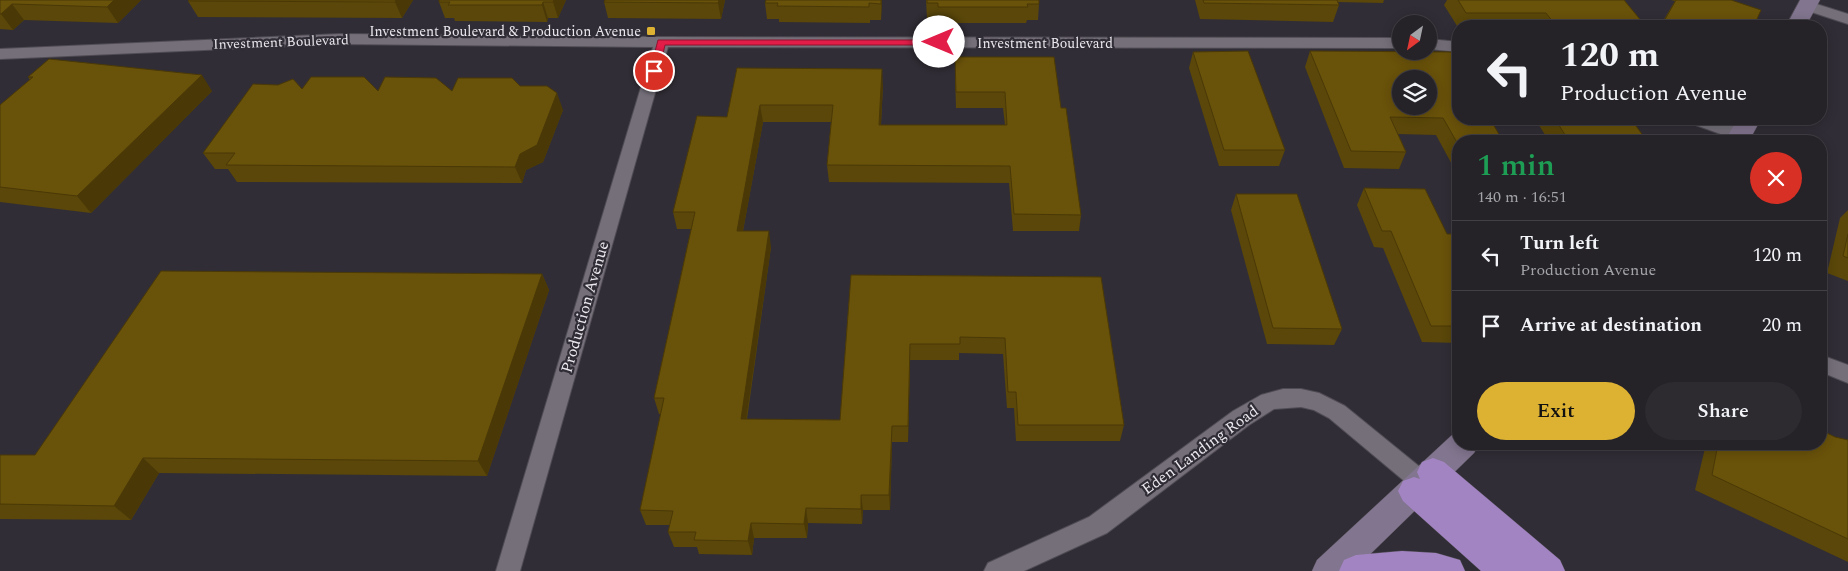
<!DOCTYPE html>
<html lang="en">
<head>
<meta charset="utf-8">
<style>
  body { margin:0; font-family:Spectral,serif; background:#2d2a30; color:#f1f3f6; height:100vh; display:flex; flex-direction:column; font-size:19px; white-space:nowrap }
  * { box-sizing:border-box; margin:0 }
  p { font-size:16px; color:#a3a4a8 }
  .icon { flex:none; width:28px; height:28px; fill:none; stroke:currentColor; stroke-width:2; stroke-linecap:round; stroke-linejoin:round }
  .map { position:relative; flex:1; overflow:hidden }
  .panel { position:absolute; left:1452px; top:135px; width:375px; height:315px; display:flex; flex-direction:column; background:#252228; border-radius:20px; box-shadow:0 2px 12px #0003,0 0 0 1px #423f45 }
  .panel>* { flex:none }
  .top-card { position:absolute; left:1452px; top:20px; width:375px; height:105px; border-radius:20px; box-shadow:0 2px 12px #0003,0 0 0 1px #423f45; background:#252228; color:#f1f3f6; overflow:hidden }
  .needle { width:32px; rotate:213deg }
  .controls { position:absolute; left:1392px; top:15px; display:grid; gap:10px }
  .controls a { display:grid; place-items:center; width:45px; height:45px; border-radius:50%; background:#252228; box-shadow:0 2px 12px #0003,0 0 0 1px #423f45; font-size:25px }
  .pin { position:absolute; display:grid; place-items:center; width:42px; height:42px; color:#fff; margin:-21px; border:2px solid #fff; border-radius:50%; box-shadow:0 1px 5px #0007 }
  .me { position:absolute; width:55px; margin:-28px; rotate:270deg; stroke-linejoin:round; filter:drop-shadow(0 0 4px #0008) }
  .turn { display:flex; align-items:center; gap:18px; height:105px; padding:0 25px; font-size:22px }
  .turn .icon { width:65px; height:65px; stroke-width:2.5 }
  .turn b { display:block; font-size:35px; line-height:42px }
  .round { display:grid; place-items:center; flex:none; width:52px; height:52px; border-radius:26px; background:#2d2a30 }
  .headline { display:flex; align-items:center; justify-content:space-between; height:85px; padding:0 25px }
  h1 { font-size:30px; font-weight:600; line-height:38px; color:#1e9e55 }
  .primary-button { display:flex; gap:10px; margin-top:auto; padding:10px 25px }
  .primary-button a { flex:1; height:58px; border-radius:30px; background:#ddb233; color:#111; font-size:20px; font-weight:600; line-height:58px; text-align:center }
  .primary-button a+a { background:#2d2a30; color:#f1f3f6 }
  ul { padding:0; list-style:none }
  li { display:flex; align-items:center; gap:15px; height:70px; padding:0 25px; border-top:1px solid #423f45 }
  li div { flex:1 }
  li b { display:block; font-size:19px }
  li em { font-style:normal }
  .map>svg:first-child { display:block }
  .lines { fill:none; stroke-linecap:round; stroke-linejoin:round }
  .street-casing { stroke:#504c54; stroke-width:2 }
  .secondary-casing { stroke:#504c54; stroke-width:1 }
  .highway-casing { stroke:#504c54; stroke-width:1 }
  .street { fill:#746f79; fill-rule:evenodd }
  .secondary { fill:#82758f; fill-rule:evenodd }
  .highway { fill:#a384c3; fill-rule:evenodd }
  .wall { fill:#5a4709 }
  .shaded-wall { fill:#4a3907 }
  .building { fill:#69520a; stroke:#4a3907; fill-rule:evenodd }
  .route { fill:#e11d48; stroke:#92132f }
  .poi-dot { fill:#ddb233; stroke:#312d36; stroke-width:2 }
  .labels { text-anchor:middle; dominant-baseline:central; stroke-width:4.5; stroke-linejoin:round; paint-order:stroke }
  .far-poi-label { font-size:14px; fill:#ebe9ef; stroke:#312d36; text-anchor:end }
  .far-street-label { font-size:14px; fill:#ebe9ef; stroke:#312d36 }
  .street-label { font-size:16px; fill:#ebe9ef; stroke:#312d36 }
</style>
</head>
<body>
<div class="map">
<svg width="1848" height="571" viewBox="0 0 1848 571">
  <rect width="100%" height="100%" fill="#312d36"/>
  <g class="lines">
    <defs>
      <path id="street" d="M1807,1L1848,14V24L1802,9L1799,6L1802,3Z
        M340,34L661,37L1401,38V48L668,47L520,571H496L653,47L340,44L0,59V49Z
        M1429,39L1459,42V52L1429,49Z
        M1687,119H1712L1746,131L1749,135L1746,139L1740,141L1690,123Z
        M1821,355L1848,365V383L1821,372Z
        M1283,389H1301L1319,393L1345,406L1431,476L1435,483L1431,490L1423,493L1415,490L1329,418L1314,410L1301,407L1274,409L1249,425L1107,533L1024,571H984L988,563L1089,517L1233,411L1261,395Z"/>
      <path id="secondary" d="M1800,0H1820L1806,26H1786Z
        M1737,119H1761L1749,141H1725Z
        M1459,432V444H1479L1474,453L1353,571H1312L1317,560L1452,435Z"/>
      <path id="highway" d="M1433,458L1444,462L1560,560L1565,571H1481L1403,501L1398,491L1403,481L1414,477L1420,479L1417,472L1422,462Z
        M1402,551L1436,553L1460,560L1465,571H1339L1344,560L1356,555Z"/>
    </defs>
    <use href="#street" class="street-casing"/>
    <use href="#secondary" class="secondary-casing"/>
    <use href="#highway" class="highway-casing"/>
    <use href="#street" class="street"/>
    <use href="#secondary" class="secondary"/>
    <use href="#highway" class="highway"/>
  </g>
  <path class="wall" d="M0,0H141L118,23L24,20L13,30L0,29Z
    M413,0L402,18L198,17L188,1Z
    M566,0L558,18H548L547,22L455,21L454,18H445L439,2Z
    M725,0L721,19L608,18L604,2Z
    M882,0L881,20H870V23L779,22V19H767L765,3Z
    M926,0L1039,4L1038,20H1027L1026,23H938V19H927Z
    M1195,0H1384L1383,3L1337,2L1339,5L1333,22L1200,19Z
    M1447,0H1624L1643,23L1641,26H1459V29L1444,5Z
    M1671,0H1731L1754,26H1660L1675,1Z
    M1310,51L1451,52L1459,141V170H1455L1436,135L1398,134L1406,152L1399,169L1344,168L1305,67Z
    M1193,52L1285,150L1279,166H1219L1189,68Z
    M955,57L1061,108L1081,215L1079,231H1013L1009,183L829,182L827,165L831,122H763L743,231L771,247L747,419L840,420L851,275L1101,277L1124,425L1120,441H1016L1014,408H1007L1003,354L959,353V360H910L908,442H892L890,510H863L862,524L808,523L807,538H754L752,555L699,554L697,547H674L668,532L670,525H646L640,510L661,414H659L654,398L691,229H677L673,212L727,117L737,68L883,85L881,125H1005L1003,108H956L955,73Z
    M28,77L212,91L91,213L0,202V105L30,80Z
    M520,86L563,110L543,162L526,170L522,183L237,182L228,169H215L203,153L302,89L378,91H452Z
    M1535,119H1631L1647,141H1549Z
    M1364,188L1447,234H1459V343L1422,342L1383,248L1374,247L1357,205Z
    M1236,194L1342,329L1334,345L1267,344L1231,210Z
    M1848,210V281L1827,273L1840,218Z
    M542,274L549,290L487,476L159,473L131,520L0,519V455H35Z
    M1835,437L1848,440V562L1695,490L1706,444H1821Z"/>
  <path class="shaded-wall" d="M114,0H141L118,23L107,7Z
    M396,0H413L402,18L395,2Z
    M554,0H566L558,18L553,2Z
    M719,0H725L721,19L718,3Z
    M881,0H882L881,20Z
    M543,2L548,18L547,22L542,5Z
    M12,4L24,20L13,30L1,14Z
    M882,69L883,85L880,141L879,125Z
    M202,75L212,91L91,213L77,196Z
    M557,93L563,110L543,162L526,170L522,183L515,167L520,154Z
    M760,105L763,122L740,247L737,231Z
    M769,231L771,247L744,435L741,419Z
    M542,274L549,290L487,476L478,461Z
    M910,344V360L908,442V426Z
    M892,426V442L890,510L889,495Z
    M143,458L159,473L131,520L114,506Z
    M861,495L863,510L862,524L861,509Z
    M806,508L808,523L807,538L804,524Z
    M751,523L754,538L752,555L748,541Z"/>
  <path class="building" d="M0,0H114L107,7L12,4L1,14H0Z
    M189,0H396L395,2L188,1Z
    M439,0H554L553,2H543L542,5H448L450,2H439Z
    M605,0H719L718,3L604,2Z
    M766,0H881V4L869,3V7L777,6L778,3H765Z
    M927,0H1039V4H1027L1028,7H938V3H927Z
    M1203,0H1337L1339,5L1204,3Z
    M1458,0H1624L1643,23L1553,22L1546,13H1466Z
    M1676,0H1731L1761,10L1754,26H1681L1678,25L1676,23H1663Z
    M1248,51L1285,150H1224L1193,52Z
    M1310,51L1451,52L1459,66V119H1490L1503,141H1459V146L1443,118L1390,117L1406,152L1351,151ZM1401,79H1429V106H1401Z
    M955,57H1054L1061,108H1066L1081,215L1014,214L1010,166L827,165L833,105H760L737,231H769L741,419L840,420L851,275L1101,277L1124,425H1018L1016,392H1008L1005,338L960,337V344H910L908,426H892L889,495H861V509L806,508L804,524L751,523L748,541L694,540L696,532H668L673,511L640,510L664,398H654L695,212H673L697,116L727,117L737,68L882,69L879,125H1007L1005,92H956Z
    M49,59L202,75L77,196L0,187V105L33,77H28Z
    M311,77H364L378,91L385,77L436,78L452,91L458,78H512L520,86H547L557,93L537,145L520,154L515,167L226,165L235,153H203L253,84L278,85L293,79L302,89Z
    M1555,119H1631L1647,141H1569Z
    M1364,188L1425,189L1447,234H1459V326H1431L1391,231H1382Z
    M1236,194H1297L1342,329L1273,328Z
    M1848,234V258L1843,256Z
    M161,271L542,274L478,461L143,458L114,506L0,504V455H35Z
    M1821,430L1835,437L1848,440V539L1712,475L1718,444H1821Z"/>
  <path class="route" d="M658,40H939L943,42L939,45H665L659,71L654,74L650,71Z"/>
  <rect class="poi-dot" x="646" y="26" width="10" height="10" rx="2.5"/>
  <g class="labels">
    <g class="far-poi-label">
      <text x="641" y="31">Investment Boulevard &amp; Production Avenue</text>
    </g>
    <g class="far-street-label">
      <text transform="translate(281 42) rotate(-2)">Investment Boulevard</text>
      <text x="1045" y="43">Investment Boulevard</text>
    </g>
    <g class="street-label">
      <text transform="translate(585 307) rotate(-74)">Production Avenue</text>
      <text transform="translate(1200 450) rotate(-36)">Eden Landing Road</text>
    </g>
  </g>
</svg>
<div class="controls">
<a><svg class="needle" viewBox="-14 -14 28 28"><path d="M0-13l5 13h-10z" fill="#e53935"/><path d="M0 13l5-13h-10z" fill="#a3a4a8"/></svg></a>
<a><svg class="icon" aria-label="layers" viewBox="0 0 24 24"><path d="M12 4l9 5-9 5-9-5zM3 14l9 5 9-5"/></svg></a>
</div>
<div class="pin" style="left:654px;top:71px;background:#d93025"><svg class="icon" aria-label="arrive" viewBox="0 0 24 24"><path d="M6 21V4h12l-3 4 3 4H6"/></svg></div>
<svg class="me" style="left:939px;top:42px" viewBox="-20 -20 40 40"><circle r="19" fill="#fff"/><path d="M0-13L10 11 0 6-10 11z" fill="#e11d48"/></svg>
<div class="top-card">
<div class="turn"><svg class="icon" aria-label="left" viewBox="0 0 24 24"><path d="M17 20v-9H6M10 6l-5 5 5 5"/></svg><div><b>120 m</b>Production Avenue</div></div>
</div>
<section class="panel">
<div class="headline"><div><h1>1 min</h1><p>140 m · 16:51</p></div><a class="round" style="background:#d93025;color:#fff"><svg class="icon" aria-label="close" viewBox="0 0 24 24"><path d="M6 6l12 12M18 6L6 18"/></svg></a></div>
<ul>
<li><svg class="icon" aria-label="left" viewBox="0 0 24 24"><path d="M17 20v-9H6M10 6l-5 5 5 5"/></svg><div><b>Turn left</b><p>Production Avenue</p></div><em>120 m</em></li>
<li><svg class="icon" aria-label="arrive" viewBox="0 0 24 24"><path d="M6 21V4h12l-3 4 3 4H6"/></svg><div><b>Arrive at destination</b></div><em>20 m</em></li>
</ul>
<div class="primary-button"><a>Exit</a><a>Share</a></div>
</section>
</div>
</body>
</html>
